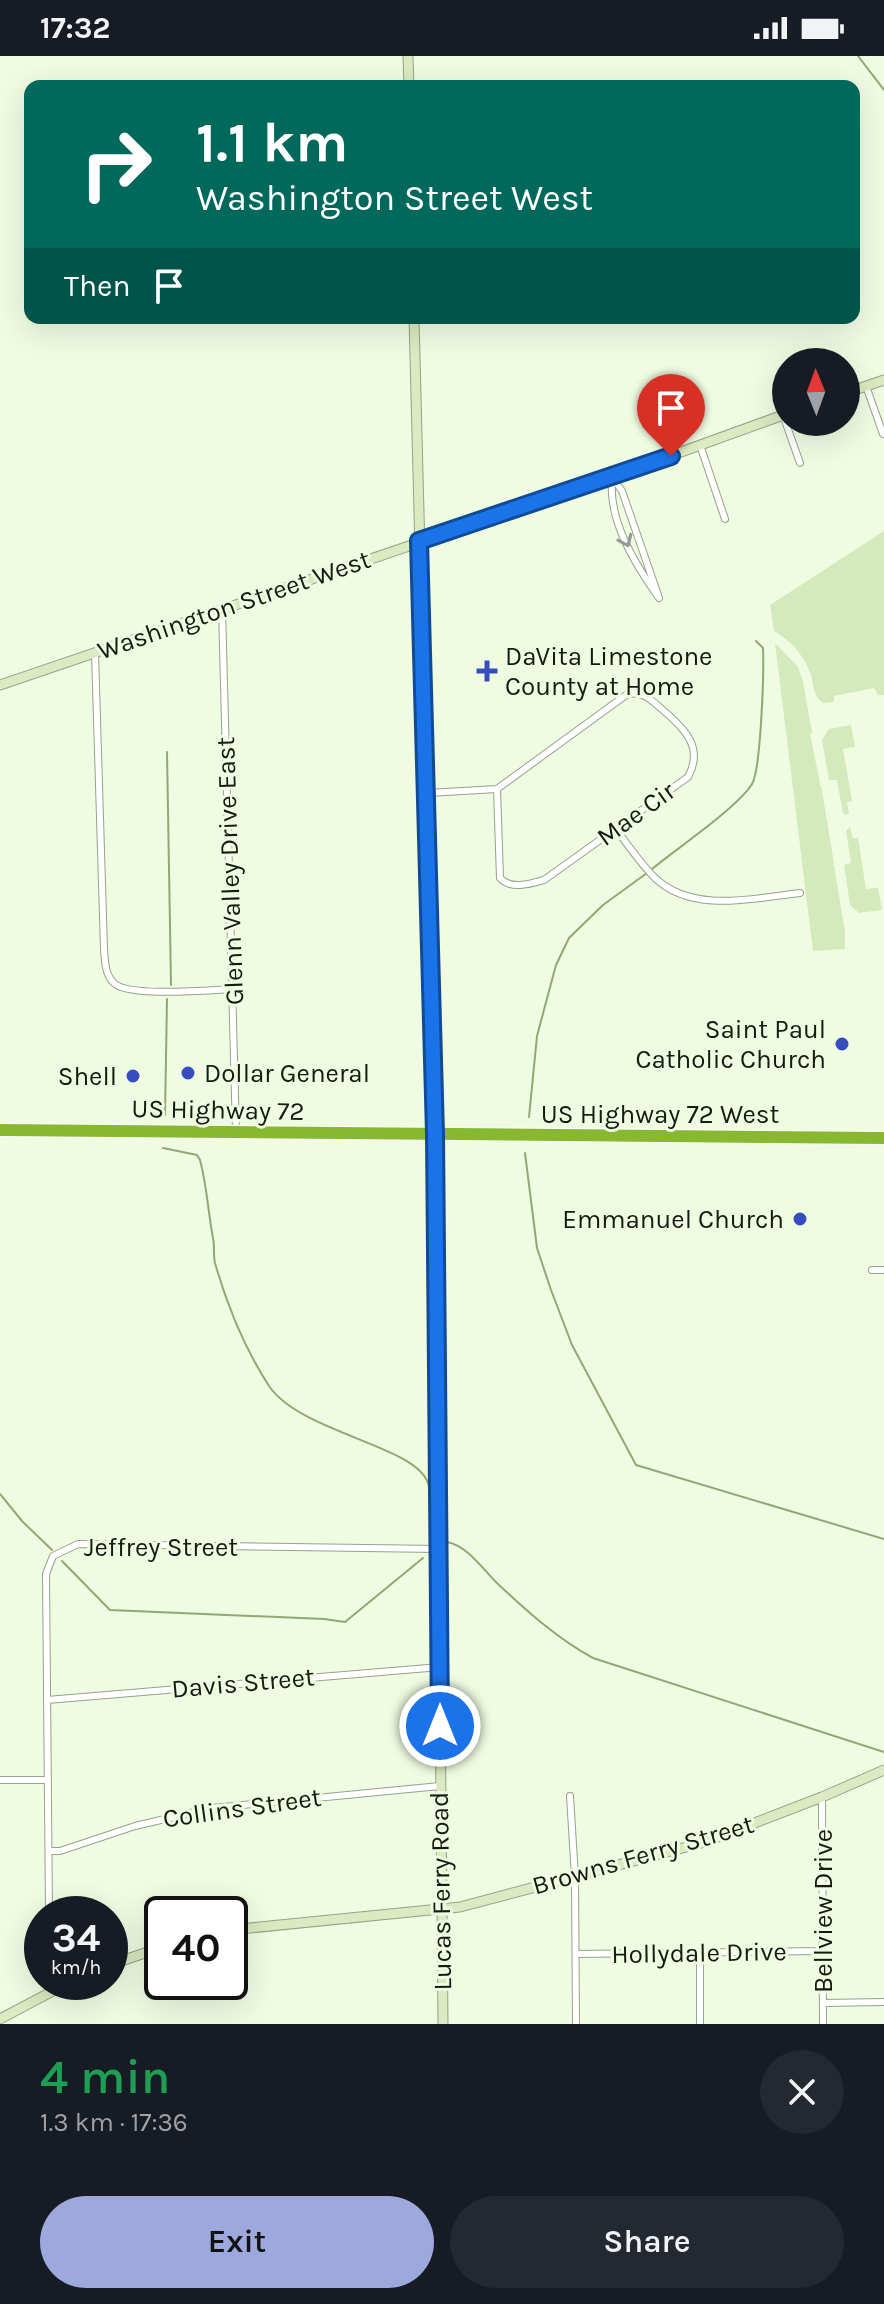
<!DOCTYPE html>
<html lang="en">
<head>
<meta charset="utf-8">
<style>
  body { margin:0; font-family:Karla,sans-serif; background:#242831; color:#f1f3f6; height:100vh; display:flex; flex-direction:column; font-size:30px; white-space:nowrap }
  * { box-sizing:border-box; margin:0 }
  p { font-size:26px; color:#9ea1a6 }
  .icon { flex:none; width:44px; height:44px; fill:none; stroke:currentColor; stroke-width:2; stroke-linecap:round; stroke-linejoin:round }
  .map { position:relative; height:1968px; overflow:hidden }
  .drawer { display:flex; flex-direction:column; background:#171b24; flex:1 }
  .drawer>* { flex:none }
  .hud { position:absolute; left:24px; top:24px; width:836px; height:244px; border-radius:16px; box-shadow:0 8px 32px #0002; background:#00695c; color:#fff; overflow:hidden }
  .needle { width:52px; rotate:359deg }
  .fabs { position:absolute; left:772px; top:292px; display:grid; gap:16px }
  .fabs a { display:grid; place-items:center; width:88px; height:88px; border-radius:50%; background:#171b24; box-shadow:0 8px 32px #0002; font-size:40px }
  .speed { position:absolute; left:24px; top:1840px; display:flex; gap:16px; font-size:40px; font-weight:700; text-align:center }
  .speed>* { display:grid; place-content:center; width:104px; height:104px; border-radius:50%; background:#171b24; box-shadow:0 8px 32px #0002; line-height:1 }
  .speed small { font-size:20px; font-weight:400 }
  .speed .limit { border:4px solid #111; border-radius:12px; background:#fff; color:#111 }
  .pin { position:absolute; display:grid; place-items:center; width:68px; height:68px; color:#fff; margin:-82px -34px; border-radius:50% 50% 50% 0; rotate:-45deg; box-shadow:0 0 8px #0007 }
  .pin .icon { rotate:45deg }
  .me { position:absolute; width:88px; margin:-44px; rotate:0deg; stroke-linejoin:round; filter:drop-shadow(0 0 6px #0008) }
  .turn { display:flex; align-items:center; gap:28px; height:168px; padding:0 40px; font-size:36px }
  .turn .icon { width:104px; height:104px; stroke-width:2.5 }
  .turn b { display:block; font-size:56px; line-height:68px }
  .then { display:flex; align-items:center; height:76px; padding:0 40px; background:#0003; gap:16px; font-size:30px }
  .round { display:grid; place-items:center; flex:none; width:84px; height:84px; border-radius:42px; background:#242831 }
  .summary { display:flex; align-items:center; justify-content:space-between; height:136px; padding:0 40px }
  h1 { font-size:48px; font-weight:600; line-height:60px; color:#1e9e55 }
  .primary-button { display:flex; gap:16px; margin-top:auto; padding:16px 40px }
  .primary-button a { flex:1; height:92px; border-radius:48px; background:#9da8dd; color:#111; font-size:32px; font-weight:600; line-height:92px; text-align:center }
  .primary-button a+a { background:#242831; color:#f1f3f6 }
  .status { display:flex; justify-content:space-between; align-items:center; height:56px; padding:0 40px; background:#171b24; direction:ltr }
  .status svg { height:22px; fill:currentColor }
  .map>svg:first-child { display:block }
  .green { fill:#d5eabc }
  .lines { fill:none; stroke-linecap:round; stroke-linejoin:round }
  .stream { stroke:#91a875; stroke-width:2 }
  .street-casing { stroke:#96a289; stroke-width:8 }
  .secondary-casing { stroke:#96a289; stroke-width:11 }
  .highway-casing { stroke:#fff; stroke-width:14 }
  .street { stroke:#fff; stroke-width:6 }
  .secondary { stroke:#dbeac1; stroke-width:9 }
  .highway { stroke:#87b82f; stroke-width:12 }
  .oneway { stroke:#969894 }
  .route-casing { stroke:#114b97; stroke-width:20 }
  .route { stroke:#1a73e8; stroke-width:14 }
  .poi-dot { fill:#374cbf; stroke:#f0fce2; stroke-width:3 }
  .labels { text-anchor:middle; dominant-baseline:central; stroke-width:6; stroke-linejoin:round; paint-order:stroke }
  .street-label { font-size:26px; fill:#161a11; stroke:#f0fce2 }
  .poi-label { font-size:26px; fill:#161a11; stroke:#f0fce2; text-anchor:end }
</style>
</head>
<body>
<div class="status"><b>17:32</b><svg viewBox="0 0 49 12"><path d="M0 12V9h3v3zM5 12V6h3v6zM10 12V3h3v9zM15 12V0h3v12zM26 1h20v11H26zM47 4h2v5h-2z"/></svg></div>
<div class="map">
<svg width="884" height="1968" viewBox="0 0 884 1968">
  <rect width="100%" height="100%" fill="#f0fce2"/>
  <path class="green" d="M884,475V639H878L874,632L834,640V646L823,647C813,640 814,630 811,619C804,599 791,585 774,575L770,549Z
    M775,587L798,611L804,629L802,631H804L812,677L810,678L820,727L818,728L821,729L834,807L832,809H834L845,876V893L813,895Z
    M851,669L855,691L843,693L852,745L847,746L849,757L846,759L843,757L837,724H829L822,684L829,673Z
    M850,771L853,782H858L866,833L878,832L882,854L859,857L850,849L844,809L851,807L846,775Z"/>
  <g class="lines">
    <path class="stream" d="M858,0L884,34
      M167,696L171,929
      M652,813C676,793 737,752 752,728C761,713 764,615 763,592L756,585
      M165,1059L167,943
      M529,1061L537,980L556,909L569,882L603,849L647,817
      M163,1092L197,1099L200,1104C207,1130 208,1156 213,1182C215,1190 213,1199 215,1207C227,1249 245,1293 269,1330C301,1377 415,1389 428,1427C434,1444 432,1464 432,1482
      M525,1097L537,1192L551,1234L572,1289L636,1409L884,1483
      M0,1438L22,1465L52,1494
      M447,1486C468,1490 483,1514 499,1529C528,1556 558,1583 593,1602L884,1696
      M62,1505L110,1554L324,1563L345,1566L423,1502"/>
    <defs>
      <path id="street" d="M866,330L883,378
        M783,359L800,407
        M700,389L725,463
        M612,421L622,435L658,539
        M612,422C608,465 635,508 659,542
        M222,553L236,1077
        M95,597L104,893C105,906 105,920 115,928C131,941 210,934 233,933
        M428,737L497,733L626,639C643,633 652,645 664,655C685,673 704,692 688,721L544,824C530,828 511,834 500,822L497,733
        M616,773C628,789 640,807 655,822C693,858 754,842 800,837
        M872,1214H884
        M47,1644L440,1611
        M0,1724H48
        M570,1740L575,1821L576,1968
        M822,1741L823,1968
        M49,1795H60L135,1770L212,1752L440,1730
        M49,1858L46,1518L53,1500L78,1488L439,1493
        M700,1897V1968
        M576,1898L822,1895
        M823,1947L884,1946"/>
      <path id="secondary" d="M408,0L409,30
        M414,262L435,1078L443,1968
        M846,337L884,324
        M0,629L612,421L786,358
        M230,1874L460,1851L705,1786L822,1741L884,1714
        M110,1909L162,1891
        M0,1963L70,1926"/>
      <path id="highway" d="M0,1074L884,1082"/>
    </defs>
    <use href="#street" class="street-casing"/>
    <use href="#secondary" class="secondary-casing"/>
    <use href="#highway" class="highway-casing"/>
    <use href="#street" class="street"/>
    <use href="#secondary" class="secondary"/>
    <use href="#highway" class="highway"/>
  </g>
  <defs><path id="oneway-chevron" d="M-2-3.5L2.5 0L-2 3.5" fill="none" stroke-width="1.6" stroke-linecap="round" stroke-linejoin="round" transform="scale(2)"/></defs>
  <use class="oneway" href="#oneway-chevron" transform="translate(626 485) rotate(66)"/>
  <g class="lines">
    <defs>
      <path id="route" d="M440,1670L435,1078L419,485L671,400"/>
    </defs>
    <use href="#route" class="route-casing"/>
    <use href="#route" class="route"/>
  </g>
  <g class="poi-dot">
    <path d="M483 603h8v8h8v8h-8v8h-8v-8h-8v-8h8z"/>
    <circle cx="842" cy="988" r="8"/>
    <circle cx="188" cy="1017" r="8"/>
    <circle cx="133" cy="1020" r="8"/>
    <circle cx="800" cy="1163" r="8"/>
  </g>
  <g class="labels">
    <g class="street-label">
      <text transform="translate(234 549) rotate(-19)">Washington Street West</text>
      <text transform="translate(636 758) rotate(-36)">Mae Cir</text>
      <text transform="translate(230 815) rotate(-92)">Glenn Valley Drive East</text>
      <text transform="translate(218 1054) rotate(1)">US Highway 72</text>
      <text x="660" y="1058">US Highway 72 West</text>
      <text x="161" y="1491">Jeffrey Street</text>
      <text transform="translate(243 1627) rotate(-5)">Davis Street</text>
      <text transform="translate(242 1752) rotate(-8)">Collins Street</text>
      <text transform="translate(643 1799) rotate(-16)">Browns Ferry Street</text>
      <text transform="translate(441 1835) rotate(-91)">Lucas Ferry Road</text>
      <text transform="translate(823 1855) rotate(-90)">Bellview Drive</text>
      <text transform="translate(699 1897) rotate(-1)">Hollydale Drive</text>
    </g>
    <g class="poi-label">
      <text x="505" y="600" text-anchor="start">DaVita Limestone<tspan x="505" dy="30">County at Home</tspan></text>
      <text x="826" y="973">Saint Paul<tspan x="826" dy="30">Catholic Church</tspan></text>
      <text x="204" y="1017" text-anchor="start">Dollar General</text>
      <text x="117" y="1020">Shell</text>
      <text x="784" y="1163">Emmanuel Church</text>
    </g>
  </g>
</svg>
<div class="fabs">
<a><svg class="needle" viewBox="-14 -14 28 28"><path d="M0-13l5 13h-10z" fill="#e53935"/><path d="M0 13l5-13h-10z" fill="#9ea1a6"/></svg></a>
</div>
<div class="speed"><div>34<small>km/h</small></div><div class="limit">40</div></div>
<div class="pin" style="left:671px;top:400px;background:#d93025"><svg class="icon" aria-label="arrive" viewBox="0 0 24 24"><path d="M6 21V4h12l-3 4 3 4H6"/></svg></div>
<svg class="me" style="left:440px;top:1670px" viewBox="-20 -20 40 40"><circle r="17" fill="#1a73e8" stroke="#fff" stroke-width="3"/><path d="M0-11L8 9 0 5-8 9z" fill="#fff"/></svg>
<div class="hud">
<div class="turn"><svg class="icon" aria-label="right" viewBox="0 0 24 24"><path d="M7 20v-9h11M14 6l5 5-5 5"/></svg><div><b>1.1 km</b>Washington Street West</div></div>
<div class="then">Then<svg class="icon" aria-label="arrive" viewBox="0 0 24 24"><path d="M6 21V4h12l-3 4 3 4H6"/></svg></div>
</div>
</div>
<section class="drawer">
<div class="summary"><div><h1>4 min</h1><p>1.3 km · 17:36</p></div><a class="round"><svg class="icon" aria-label="close" viewBox="0 0 24 24"><path d="M6 6l12 12M18 6L6 18"/></svg></a></div>
<div class="primary-button"><a>Exit</a><a>Share</a></div>
</section>
</body>
</html>
